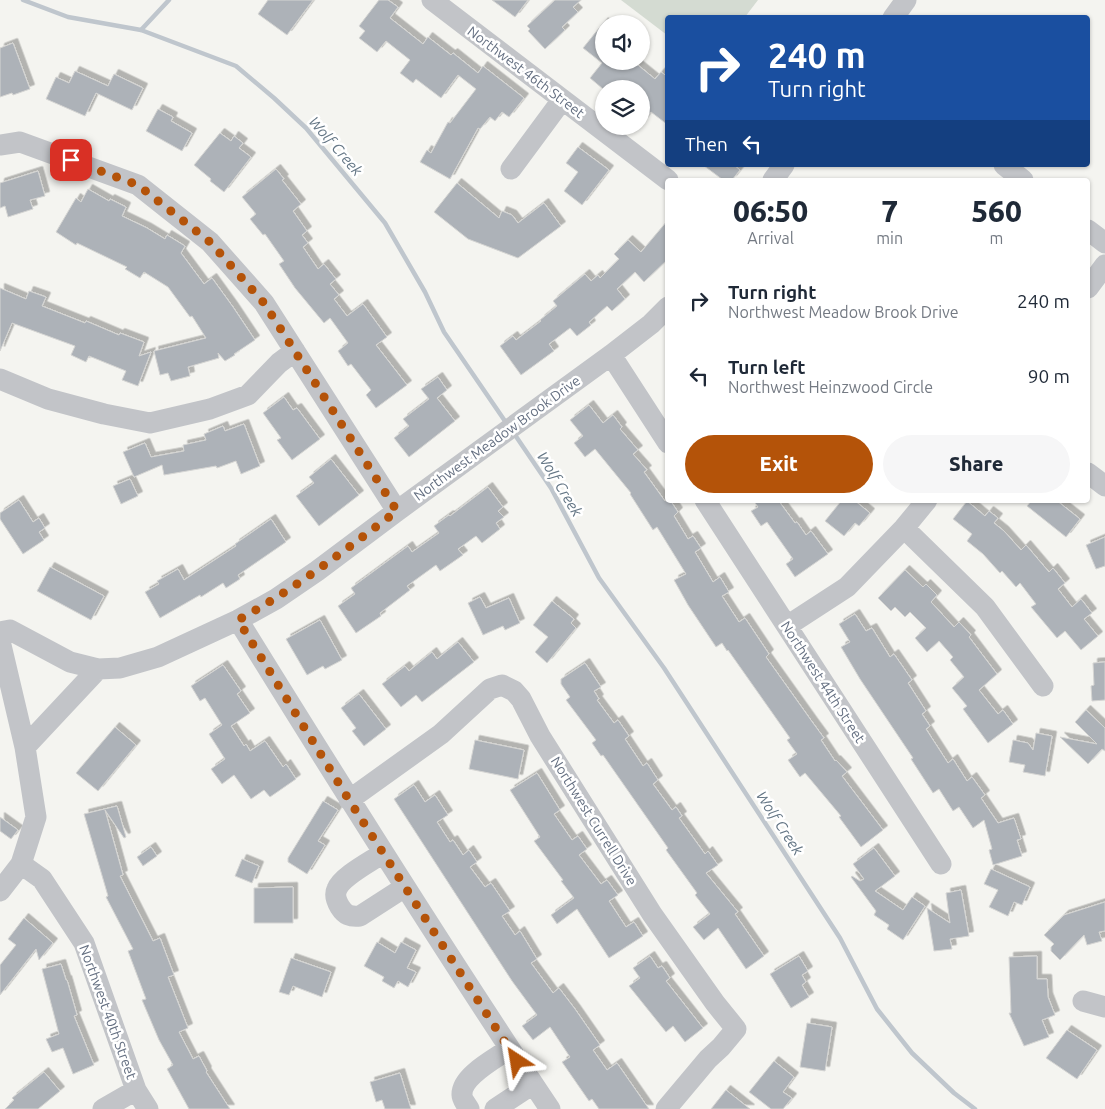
<!DOCTYPE html>
<html lang="en">
<head>
<meta charset="utf-8">
<style>
  body { margin:0; font-family:Ubuntu,sans-serif; background:#f6f6f7; color:#1f2937; height:100vh; display:flex; flex-direction:column; font-size:19px; white-space:nowrap }
  * { box-sizing:border-box; margin:0 }
  p { font-size:16px; color:#747a83 }
  .icon { flex:none; width:28px; height:28px; fill:none; stroke:currentColor; stroke-width:2; stroke-linecap:round; stroke-linejoin:round }
  .map { position:relative; flex:1; overflow:hidden }
  .sheet { position:absolute; left:665px; top:178px; width:425px; height:325px; display:flex; flex-direction:column; background:#fff; border-radius:5px; box-shadow:0 1px 4px #0004 }
  .sheet>* { flex:none }
  .banner { position:absolute; left:665px; top:15px; width:425px; height:152px; border-radius:5px; box-shadow:0 1px 4px #0004; background:#1a4fa0; color:#fff; overflow:hidden }
  .tools { position:absolute; left:595px; top:15px; display:grid; gap:10px }
  .tools a { display:grid; place-items:center; width:55px; height:55px; border-radius:50%; background:#fff; box-shadow:0 1px 4px #0004; font-size:25px }
  .pin { position:absolute; display:grid; place-items:center; width:42px; height:42px; color:#fff; margin:-21px; border-radius:10px; box-shadow:0 2px 8px #0006 }
  .me { position:absolute; width:55px; margin:-28px; rotate:327deg; stroke-linejoin:round; filter:drop-shadow(0 0 4px #0008) }
  .turn { display:flex; align-items:center; gap:18px; height:105px; padding:0 20px; font-size:22px }
  .turn .icon { width:65px; height:65px; stroke-width:2.5 }
  .turn b { display:block; font-size:35px; line-height:42px }
  .then { display:flex; align-items:center; height:48px; padding:0 20px; background:#0003; gap:10px; font-size:19px }
  .eta { display:flex; justify-content:space-evenly; align-items:center; height:85px; text-align:center }
  .eta b { font-size:30px; font-weight:800; line-height:35px }
  .cta { display:flex; gap:10px; margin-top:auto; padding:10px 20px }
  .cta a { flex:1; height:58px; border-radius:30px; background:#b45309; color:#fff; font-size:20px; font-weight:800; line-height:58px; text-align:center }
  .cta a+a { background:#f6f6f7; color:#1f2937 }
  ul { padding:0; list-style:none }
  li { display:flex; align-items:center; gap:15px; height:75px; padding:0 20px }
  li div { flex:1 }
  li b { display:block; font-size:19px }
  li em { font-style:normal }
  .map>svg:first-child { display:block }
  .green { fill:#d4dbd2 }
  .lines { fill:none; stroke-linecap:round; stroke-linejoin:round }
  .stream { stroke:#bfc6cd; stroke-width:4.5 }
  .building { fill:#adb2b8; stroke:#d5d5d3; filter:url(#shadow) }
  .minor { stroke:#c2c4c8; stroke-width:21 }
  .route { stroke:#b45309; stroke-width:9; stroke-dasharray:0 16.2 }
  .labels { text-anchor:middle; dominant-baseline:central; stroke-width:5; stroke-linejoin:round; paint-order:stroke }
  .street-label { font-size:14px; fill:#646f81; stroke:#fff }
  .water-label { font-size:15px; font-style:italic; fill:#647685; stroke:#fff }
</style>
</head>
<body>
<div class="map">
<svg width="1105" height="1109" viewBox="0 0 1105 1109">
  <defs>
    <filter id="shadow"><feDropShadow dx="4.5" dy="-4.5" stdDeviation="0" flood-color="#0004"/></filter>
  </defs>
  <rect width="100%" height="100%" fill="#f4f4f0"/>
  <path class="green" d="M621,0H758L745,17L668,18L667,35Z"/>
  <g class="lines">
    <path class="stream" d="M23,0L68,17L141,30L236,66L274,98L306,128L385,223L425,292L444,332L507,424
      M141,30L169,0
      M513,432L551,488L599,578L664,668L840,938L877,1009L912,1053L954,1093L975,1109"/>
  </g>
  <path class="building" d="M268,0H313L287,35L258,14Z
    M379,0H388L398,7L390,18L423,44L428,37L451,55L453,53L478,73L483,66L524,98L509,117L502,112L495,121L490,117L480,129L478,128L450,179L420,162L427,150L431,153L448,122L450,123L476,89L458,75L441,98L416,79L413,83L400,73L410,60L386,41L377,52L359,38L365,31L359,26Z
    M492,0H528L515,17Z
    M555,0H581L573,7L578,12L562,27L565,30L545,49L528,31L530,29L527,26Z
    M604,22V61H633L655,79L661,72L668,77V125L651,112L641,124V89H603L590,78L602,63L583,48Z
    M13,43L30,89L13,95L12,93L0,97V48Z
    M75,71L108,86L114,74L143,88L132,110L96,93L85,116L46,99L56,77L69,83Z
    M158,109L173,117L171,121L192,133L182,151L146,131Z
    M220,133L231,141L234,136L243,143L239,148L251,157L224,192L210,181L211,179L194,165Z
    M578,147L609,170L582,205L564,191L578,172L566,163Z
    M703,165H734L740,170L732,180H723Z
    M276,169L284,179L282,180L301,204L293,211L307,231L302,235L308,243L303,247L318,269L324,264L336,279L330,284L339,295L334,299L347,316L363,304L387,337L376,345L407,385L376,408L366,395L371,390L351,364L348,366L338,351L348,343L330,318L324,323L295,288L279,264L284,261L265,234L263,235L250,219L256,214L242,197Z
    M38,171L45,196L30,200L33,209L8,217L5,206L0,208V183Z
    M457,183L499,218L502,211L512,215L518,223L544,203L561,226L518,258L468,239L434,212Z
    M88,189L109,201L110,199L126,207L122,216L147,228L165,239L167,235L185,246L181,253L204,284L212,278L233,307L255,340L234,354L235,355L225,361L218,353L219,358L188,367L190,376L171,381L168,373L160,375L154,351L206,338L192,316L190,317L168,287L144,272L140,278L125,269L127,267L77,243L76,245L56,232L76,198L81,202Z
    M668,220V259L644,282L635,272L617,289L625,299L612,311L607,306L589,322L591,325L577,336L570,328L549,344L554,351L521,375L500,346L513,336L516,340L541,321L540,320L557,306L553,301L585,274L591,281L598,275L600,278L619,259L614,254L628,240L641,252Z
    M0,288L26,299L29,291L46,297L42,306L85,323L86,321L119,335L120,333L144,342L139,356L151,352L138,386L122,380L126,371L89,356L86,362L71,355L75,346L12,323L0,351Z
    M438,377L447,390L437,398L455,421L409,457L394,438L409,426L403,419L429,399L421,389Z
    M284,397L293,410L297,408L320,439L292,460L277,440L281,438L263,413Z
    M589,405L603,423L613,415L622,427L620,429L638,450L633,454L647,470L644,472L665,501L668,499L670,500L678,512L674,516L688,539L693,536L701,548L695,552L713,582L720,577L729,592L722,596L739,622L745,618L769,654L766,657L813,723L824,738L821,740L835,761L836,760L847,772L842,776L883,830L861,847L839,817L841,816L805,773L800,777L788,760L797,754L787,740L790,738L728,650L727,651L722,643L716,647L688,605L674,580L686,574L657,527L653,530L630,494L631,493L595,449L585,457L574,443L583,436L570,420Z
    M244,424L260,466L241,474L236,461L217,468L216,466L164,475L162,465L134,477L123,452L145,443L151,457L184,451L183,445L206,440L204,434L223,426L225,431Z
    M331,459L359,495L319,526L296,496L314,483L309,477Z
    M130,479L138,496L121,504L113,486Z
    M488,487L503,507L498,511L504,517L496,523L500,529L482,543L476,536L458,549L463,555L440,571L436,565L407,586L410,590L380,613L381,616L356,633L338,606L355,594L351,588L408,546L412,552L439,533L434,526L449,515L450,516Z
    M19,500L33,522L39,518L45,528L39,532L44,540L23,554L0,519V513Z
    M753,500H778L795,523L797,522L806,535L811,531L828,554L795,577L786,564L793,559L767,522L761,526L751,511L758,507Z
    M842,500H854L870,513L859,526L855,523L844,536L825,521Z
    M1032,500H1056L1080,519L1066,537L1027,506Z
    M967,501L985,516L989,511L998,518L994,523L1004,531L1021,550L1026,545L1049,572L1053,568L1065,583L1058,589L1072,607L1081,599L1092,613L1084,619L1098,636L1081,650L1065,631L1057,638L1031,607L1036,604L1020,583L1016,587L1002,571L1000,573L983,554L967,541L972,534L953,519Z
    M271,519L286,542L238,575L240,579L226,588L223,583L201,597L200,595L160,618L145,592L159,584L157,581L178,569L184,580L236,546L235,544Z
    M1105,537V566L1096,569L1086,545Z
    M50,567L104,596L91,620L37,591Z
    M905,570L923,587L926,584L937,595L931,602L954,627L959,622L971,635L969,637L997,674L979,690L998,714L1003,710L1013,724L988,743L963,709L967,706L952,688L964,677L950,660L953,657L939,641L927,652L915,638L926,628L910,612L905,617L895,607L891,611L878,598Z
    M480,597L486,608L509,598L520,623L505,630L503,626L483,635L468,603Z
    M552,601L574,619L571,623L576,628L547,663L535,652L548,637L533,625Z
    M855,614L866,631L872,628L890,657L894,654L912,680L908,683L926,711L922,714L930,726L926,729L948,763L953,759L967,781L972,777L985,795L981,798L998,823L1014,818L1021,839L1017,840L1022,856L993,865L989,850L992,849L984,820L973,828L959,807L953,811L939,789L933,793L911,759L913,758L860,679L841,647L850,642L839,624Z
    M320,620L342,660L325,669L323,666L307,675L286,639Z
    M458,642L474,662L422,702L416,695L401,707L382,684L405,666L409,671L432,652L437,659Z
    M1105,662V700L1092,701L1091,686L1094,685L1093,663Z
    M585,663L601,687L594,691L599,699L597,700L614,723L618,720L629,736L625,739L643,766L647,763L658,780L653,784L672,810L676,807L682,816L679,818L705,854L708,851L718,865L706,873L738,912L735,914L764,956L746,969L718,928L704,940L693,927L710,914L695,895L697,893L666,850L668,848L603,755L601,756L592,743L596,740L566,700L570,697L561,684V679Z
    M223,665L241,691L237,694L250,713L231,726L244,746L246,744L250,751L265,741L283,767L286,764L296,779L270,797L264,790L251,799L234,775L222,784L211,769L225,759L209,734L222,725L205,698L200,701L191,686Z
    M359,694L386,729L364,746L352,731L356,728L341,708Z
    M1086,710L1105,728V751L1102,749L1088,764L1060,737L1097,744L1075,722Z
    M115,727L136,745L98,791L76,773Z
    M1036,733L1052,736L1045,776L1023,772L1025,765L1009,762L1013,740L1028,743L1033,750Z
    M475,740L524,750L518,779L469,769Z
    M537,773L560,810L554,814L572,840L578,836L587,849L579,855L601,884L607,880L618,895L609,901L626,927L634,922L643,936L609,958L577,909L557,924L551,915L574,898L561,881L563,880L534,841L540,837L510,790Z
    M414,785L425,802L435,795L448,815L437,822L450,842L453,840L463,855L469,850L477,862L470,867L485,887L491,883L510,911L502,916L515,935L520,931L537,959L531,963L553,993L559,988L575,1009L600,1045L593,1050L607,1070L617,1063L649,1109H599L592,1099L589,1101L562,1062L570,1057L550,1027L533,1040L522,1026L537,1015L512,981L394,799Z
    M323,801L338,810L318,841L325,845L307,874L288,862V858Z
    M117,806L126,837L124,838L105,810L123,875L120,876L153,941L160,938L174,975L168,977L188,1028L179,1032L193,1059L199,1056L207,1071L206,1072L230,1109H189L167,1069L173,1065L159,1040L142,1000L146,999L128,951L133,949L106,897L108,896L84,814Z
    M0,817L18,830L11,839L0,831Z
    M151,847L157,856L143,866L137,857Z
    M874,848L895,876L875,891L903,910L912,897L925,906L903,940L887,929L889,925L874,915L876,911L851,877L852,876L860,881L864,879L853,864Z
    M242,859L259,866L252,883L235,876Z
    M991,869L1030,887L1022,905L1014,902L1008,916L989,907L998,890L984,884Z
    M293,887V923H254V888Z
    M961,890L969,936L950,939L952,949L934,951L927,908L950,923L946,893Z
    M1105,902V931L1099,932L1102,941L1087,945L1084,935L1060,960L1051,951V947L1054,944L1044,935L1064,915Z
    M24,918L53,943L39,960L36,949L0,995V965L16,945L8,939Z
    M377,942L395,953L401,942L416,950L407,968L416,972L408,987L398,981L394,988L382,981L384,977L364,966Z
    M650,956L658,968L662,966L670,978L666,981L703,1028L685,1042L673,1026L666,1032L629,986L640,978L633,968Z
    M799,956L808,971L802,975L806,982L802,985L809,997L791,1008L770,974Z
    M1037,956V979H1047L1048,997L1055,1015L1042,1020L1049,1037L1024,1046L1009,1013H1011L1009,957Z
    M291,958L331,972L322,997L293,986L289,995L279,992Z
    M61,964L66,980H67L77,1015L74,1016L94,1065L73,1074L63,1048L52,1052L46,1039L59,1034L42,969Z
    M807,1023L832,1027L825,1071L800,1067Z
    M1067,1030L1097,1050L1077,1079L1046,1058Z
    M774,1061L794,1077L783,1092L792,1098L783,1109H771L749,1092Z
    M44,1072L60,1091L38,1109H5L14,1100L12,1098Z
    M400,1073L411,1109H385L382,1100L376,1102L370,1082Z
    M726,1090L750,1109H711Z"/>
  <g class="lines">
    <path class="minor" d="M432,0L668,180
      M893,18L906,0
      M0,145L20,142L138,185L210,242L264,303L397,511
      M1004,165L1023,180
      M511,169L562,100
      M773,180L784,165
      M1088,230L1105,243
      M1088,288L1105,265
      M611,355L668,443
      M0,379L48,399L104,414L150,423L210,409L248,395L279,363L295,351
      M1088,473L1105,486
      M705,500L941,864
      M904,528L985,607L1043,686
      M238,620C340,785 442,948 550,1109
      M787,626L847,587L904,528L927,500
      M0,632L10,630L70,662L98,669L120,668L158,657L238,620L276,599L317,571L397,511L611,355L651,324L668,307
      M0,641L25,747L36,817L21,864L0,891
      M25,747L98,669
      M349,800L441,734L490,689L502,685L514,691L521,699L540,736L652,914L715,1003L736,1029L721,1047L708,1059L666,1109
      M383,853C372,861 342,876 337,889C334,895 337,902 340,907C345,915 350,917 360,916L405,887
      M21,864L42,879L84,943L136,1090L148,1109
      M1083,1001L1105,1007
      M103,1109L136,1090
      M469,1109C467,1105 462,1100 462,1095C461,1076 495,1059 509,1049
      M495,1109L533,1084"/>
  </g>
  <g class="lines">
    <path class="route" d="M71,160L138,185L210,242L264,303L397,511C345,550 295,589 238,620L349,800L517,1061"/>
  </g>
  <g class="labels">
    <g class="street-label">
      <text transform="translate(526 72) rotate(37)">Northwest 46th Street</text>
      <text transform="translate(497 438) rotate(-36)">Northwest Meadow Brook Drive</text>
      <text transform="translate(823 682) rotate(57)">Northwest 44th Street</text>
      <text transform="translate(594 821) rotate(58)">Northwest Currell Drive</text>
      <text transform="translate(108 1012) rotate(70)">Northwest 40th Street</text>
    </g>
    <g class="water-label">
      <text transform="translate(336 146) rotate(49)">Wolf Creek</text>
      <text transform="translate(560 484) rotate(59)">Wolf Creek</text>
      <text transform="translate(780 823) rotate(57)">Wolf Creek</text>
    </g>
  </g>
</svg>
<div class="tools">
<a><svg class="icon" aria-label="sound" viewBox="0 0 24 24"><path d="M4 9h4l5-4v14l-5-4H4zM17 9q2 3 0 6"/></svg></a>
<a><svg class="icon" aria-label="layers" viewBox="0 0 24 24"><path d="M12 4l9 5-9 5-9-5zM3 14l9 5 9-5"/></svg></a>
</div>
<div class="pin" style="left:71px;top:160px;background:#d93025"><svg class="icon" aria-label="arrive" viewBox="0 0 24 24"><path d="M6 21V4h12l-3 4 3 4H6"/></svg></div>
<svg class="me" style="left:517px;top:1061px" viewBox="-20 -20 40 40"><path d="M0-17L14 15 0 8-14 15z" fill="#b45309" stroke="#fff" stroke-width="4"/></svg>
<div class="banner">
<div class="turn"><svg class="icon" aria-label="right" viewBox="0 0 24 24"><path d="M7 20v-9h11M14 6l5 5-5 5"/></svg><div><b>240 m</b>Turn right</div></div>
<div class="then">Then<svg class="icon" aria-label="left" viewBox="0 0 24 24"><path d="M17 20v-9H6M10 6l-5 5 5 5"/></svg></div>
</div>
<section class="sheet">
<div class="eta">
<div><b>06:50</b><p>Arrival</p></div>
<div><b>7</b><p>min</p></div>
<div><b>560</b><p>m</p></div>
</div>
<ul>
<li><svg class="icon" aria-label="right" viewBox="0 0 24 24"><path d="M7 20v-9h11M14 6l5 5-5 5"/></svg><div><b>Turn right</b><p>Northwest Meadow Brook Drive</p></div><em>240 m</em></li>
<li><svg class="icon" aria-label="left" viewBox="0 0 24 24"><path d="M17 20v-9H6M10 6l-5 5 5 5"/></svg><div><b>Turn left</b><p>Northwest Heinzwood Circle</p></div><em>90 m</em></li>
</ul>
<div class="cta"><a>Exit</a><a>Share</a></div>
</section>
</div>
</body>
</html>
